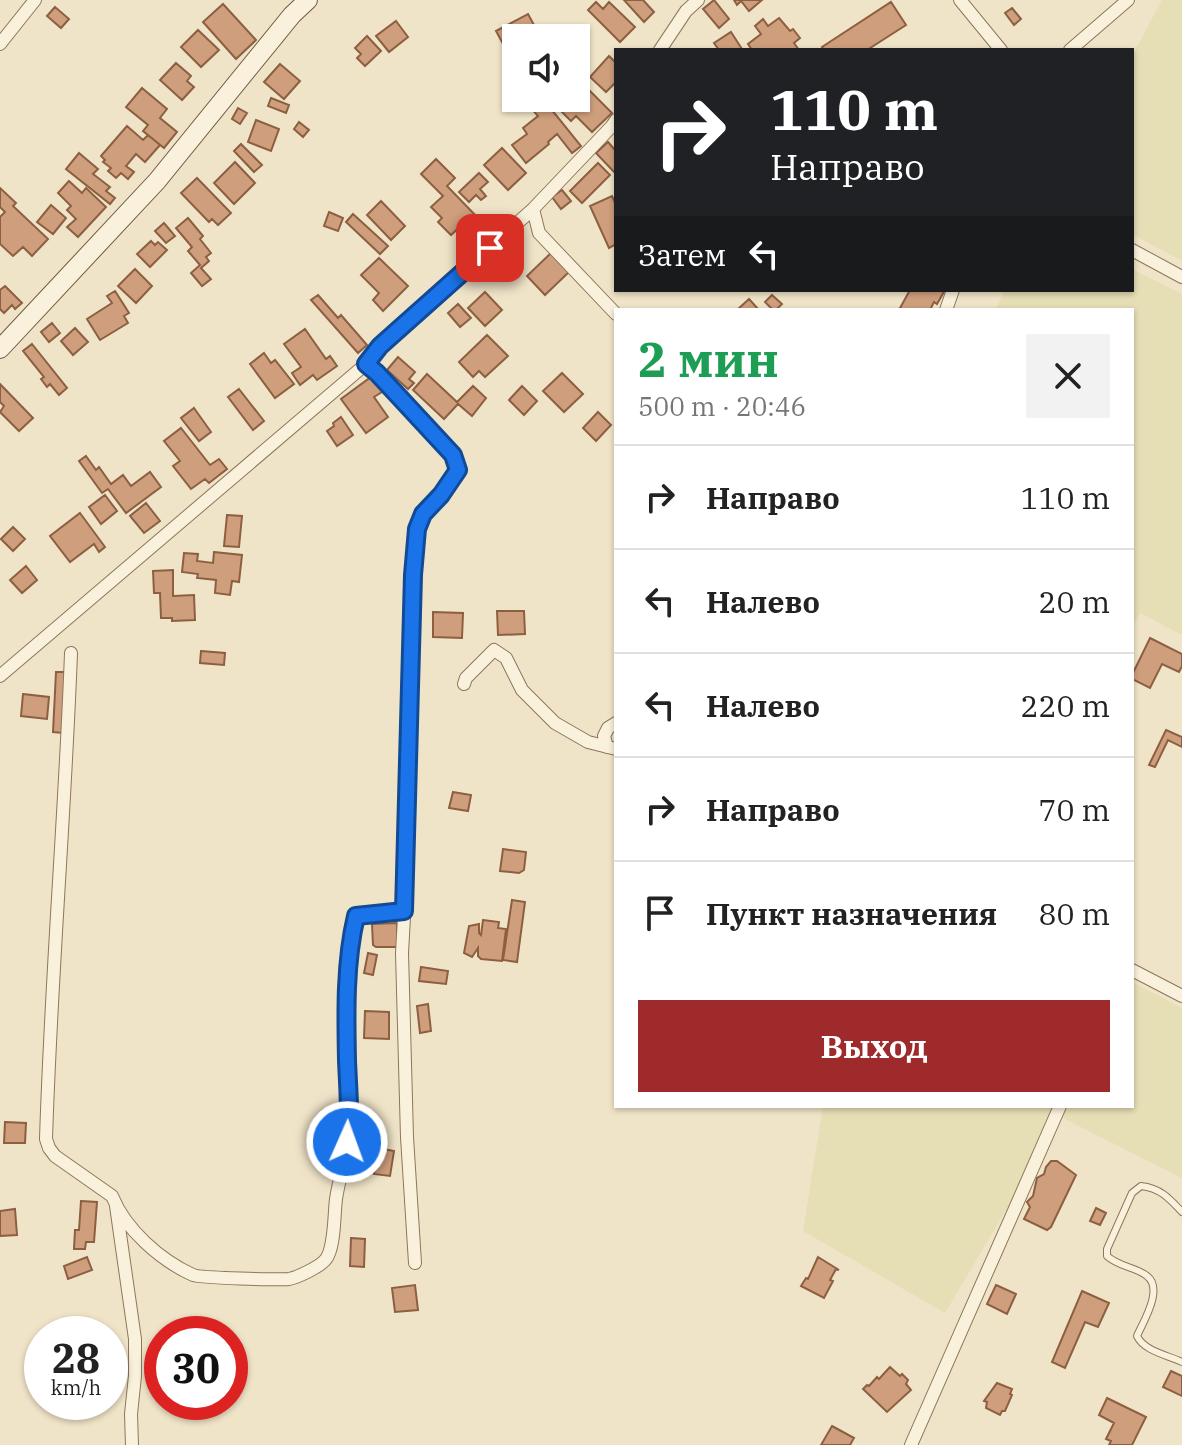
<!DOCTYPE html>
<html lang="ru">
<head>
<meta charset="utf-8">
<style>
  body { margin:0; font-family:"IBM Plex Serif",serif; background:#f2f2f2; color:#222; height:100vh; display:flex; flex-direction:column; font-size:30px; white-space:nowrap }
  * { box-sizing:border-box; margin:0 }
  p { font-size:26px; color:#767676 }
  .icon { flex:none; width:44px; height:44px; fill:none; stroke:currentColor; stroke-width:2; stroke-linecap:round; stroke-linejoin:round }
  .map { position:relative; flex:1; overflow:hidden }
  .panel { position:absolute; left:614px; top:308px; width:520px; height:800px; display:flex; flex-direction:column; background:#fff; border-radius:0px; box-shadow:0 2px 6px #0004 }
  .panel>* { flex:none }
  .banner { position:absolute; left:614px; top:48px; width:520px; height:244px; border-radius:0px; box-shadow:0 2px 6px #0004; background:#202124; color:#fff; overflow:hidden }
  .controls { position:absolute; left:502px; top:24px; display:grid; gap:16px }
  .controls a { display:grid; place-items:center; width:88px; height:88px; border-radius:0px; background:#fff; box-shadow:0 2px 6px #0004; font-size:40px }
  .speed { position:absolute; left:24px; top:1316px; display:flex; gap:16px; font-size:40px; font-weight:700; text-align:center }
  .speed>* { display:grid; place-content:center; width:104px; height:104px; border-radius:50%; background:#fff; box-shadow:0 2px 6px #0004; line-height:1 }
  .speed small { font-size:20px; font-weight:400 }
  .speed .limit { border:12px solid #d22; background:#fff; color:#111 }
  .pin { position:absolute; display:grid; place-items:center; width:68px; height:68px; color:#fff; margin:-34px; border-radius:16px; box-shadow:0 4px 12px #0006 }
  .me { position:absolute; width:88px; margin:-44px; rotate:2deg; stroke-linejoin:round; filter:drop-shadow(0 0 6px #0008) }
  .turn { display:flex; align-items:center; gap:28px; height:168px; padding:0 24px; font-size:36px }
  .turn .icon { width:104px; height:104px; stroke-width:2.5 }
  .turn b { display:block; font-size:56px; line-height:68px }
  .then { display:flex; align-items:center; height:76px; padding:0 24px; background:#0003; gap:16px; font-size:30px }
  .round { display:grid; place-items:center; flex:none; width:84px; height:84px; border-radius:0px; background:#f2f2f2 }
  .summary { display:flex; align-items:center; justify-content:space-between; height:136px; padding:0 24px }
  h1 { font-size:48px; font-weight:700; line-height:60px; color:#1e9e55 }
  .cta { display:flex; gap:16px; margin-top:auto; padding:16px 24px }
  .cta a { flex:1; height:92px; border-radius:0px; background:#9e2a2b; color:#fff; font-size:32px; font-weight:700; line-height:92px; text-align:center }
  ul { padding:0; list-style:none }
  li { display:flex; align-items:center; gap:24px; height:104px; padding:0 24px; border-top:2px solid #e0e0e0 }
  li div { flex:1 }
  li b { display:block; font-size:30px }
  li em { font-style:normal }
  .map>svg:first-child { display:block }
  .farmland { fill:#e6deb5 }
  .building { fill:#cf9f7d; stroke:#8d5f41; stroke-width:2 }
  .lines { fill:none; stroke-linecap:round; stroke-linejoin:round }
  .lane-casing { stroke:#8d765c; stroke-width:8 }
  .street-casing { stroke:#8d765c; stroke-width:14 }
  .secondary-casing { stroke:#6f573f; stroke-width:20 }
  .lane { stroke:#faf1dc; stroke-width:6 }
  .street { stroke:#faf1dc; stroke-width:12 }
  .secondary { stroke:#faf1dc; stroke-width:18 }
  .route-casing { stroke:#114b97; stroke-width:20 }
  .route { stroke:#1a73e8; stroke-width:14 }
</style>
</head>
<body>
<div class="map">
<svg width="1182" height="1445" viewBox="0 0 1182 1445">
  <rect width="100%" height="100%" fill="#f0e4c8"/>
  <path class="farmland" d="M1162,0H1182V261L1132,234V56Z
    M1132,269L1182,294V635L1140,613L1132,628V310H995L1005,290H1132Z
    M1132,982L1182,1008V1178L1061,1117L945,1313L803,1231L823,1106H1132Z"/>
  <path class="building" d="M624,0H643L654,12L644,22Z
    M714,0L729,19L719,28L703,9Z
    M734,0H762L749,11L741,1L737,5Z
    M596,2L603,9L609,2L635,27L620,42L588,10Z
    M891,2L906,25L867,50H824L822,47Z
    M223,4L256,40L236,59L203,22Z
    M55,7L69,19L61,28L47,16Z
    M1012,8L1021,19L1014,25L1005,13Z
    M528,14L541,38H516V52L509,55L496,31Z
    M779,18L790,31L793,29L800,38L794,43L799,50H752L748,44L761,34L755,26L763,19L768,26Z
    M396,21L408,37L389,52L376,36Z
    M198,30L219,50L201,67L181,47Z
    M731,32L742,49L719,50L714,43Z
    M367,36L381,51L365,66L357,58L361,54L355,48Z
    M609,56L616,63V82L606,92L590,77Z
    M176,63L191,76L187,81L194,87L182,100L160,80Z
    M280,64L300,81L284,99L264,82Z
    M585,86L612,113L592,132L576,116L571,121L560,110L572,98H576V95Z
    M142,88L167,109L160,118L177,132L164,148L143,131L148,125L126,107Z
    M271,98L289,105L286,113L268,106Z
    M543,99L581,146L572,153L557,134L548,142L549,144L526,163L512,145L527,134L523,128L538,116L531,108Z
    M238,108L247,113L240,124L232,119Z
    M256,120L279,129L271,151L248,142Z
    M299,122L309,130L303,137L294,129Z
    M127,126L143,140L148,135L160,145L145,162L136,154L126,166L134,172L128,179L121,173L116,178L108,171L111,168L103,162L105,160L101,156Z
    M608,142L615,150L616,149V174L596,153Z
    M241,144L262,165L254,172L234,151Z
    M502,148L526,173L508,190L484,165Z
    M79,153L98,169L93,174L110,187L106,191L115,198L110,204L66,169Z
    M436,159L455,178L447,186L479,219L469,228L464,223L451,235L438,222L442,218L431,207L443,196L421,174Z
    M235,162L255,183L234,204L214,183Z
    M598,163L610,175L582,203L570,191Z
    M479,173L488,182L480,189L486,196L481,200L476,195L469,202L459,192Z
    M197,178L231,213L218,225L212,219L209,222L181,193Z
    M69,181L82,193L86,188L106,207L78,237L67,227L76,219L67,210L71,206L58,193Z
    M0,188L16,203L13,206L48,239L32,256L23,247L13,256L0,244V217L5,212L0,207Z
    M562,190L571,201L561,209L552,197Z
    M612,196L616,205V244L609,248L590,206Z
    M381,201L405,226L391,240L367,215Z
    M51,205L66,218L53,234L37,222Z
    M329,212L343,218L338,231L324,226Z
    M353,214L388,246L380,254L346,222Z
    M188,218L203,236L200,239L211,253L206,257L209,261L201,268L211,279L202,286L191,273L200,265L188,251L192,247L176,228Z
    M164,223L175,236L166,243L155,231Z
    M151,241L155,245L158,242L167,250L150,267L137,254Z
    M552,252L570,271L545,295L527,276Z
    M379,258L408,286L383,311L373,300L379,293L361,275Z
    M135,269L152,286L136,303L118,286Z
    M5,286L22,303L15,309L12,305L4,313L0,309V290Z
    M910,290H945L937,304L934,302L930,310H904L900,308Z
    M115,291L129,313L124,316L128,323L100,340L87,319L112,303L107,296Z
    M485,292L502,310L485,326L468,308Z
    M318,295L338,318L341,315L367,345L358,353L311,300Z
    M772,295L782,304L776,310H773L765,302Z
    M749,299L759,310H737Z
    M458,304L471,318L460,327L448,313Z
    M52,323L60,333L49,342L41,332Z
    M75,328L88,342L73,355L61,341Z
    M305,329L326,359L330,356L337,366L317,380L313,375L300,385L292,373L301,367L284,344Z
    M487,335L508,356L485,377L479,371L473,377L459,362Z
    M32,344L67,388L59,395L50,384L47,387L41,379L44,377L23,351Z
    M264,353L271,363L275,360L294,384L275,398L250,364Z
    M398,357L415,372L409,379L414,383L408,389L387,370Z
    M562,373L583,394L564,412L543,391Z
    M427,374L457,402L473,386L486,398L472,416L458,404L444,419L413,390Z
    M371,377L382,392L374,397L388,417L366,433L341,399Z
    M0,384L33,418L19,431L0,412L4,406L0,402Z
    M522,386L537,401L524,415L509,400Z
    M239,389L264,421L253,430L228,397Z
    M194,408L211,432L199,441L181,418Z
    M598,412L611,425L596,441L583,428Z
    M341,417L353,435L337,446L327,431L334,426L333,423Z
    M181,428L210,465L219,459L227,469L209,483L205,479L191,489L173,466L180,461L164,441Z
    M86,456L96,470L99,467L111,484L123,475L131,486L150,472L161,487L126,513L108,489L102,493L79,461Z
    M105,495L117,511L101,524L89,507Z
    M146,503L160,521L144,533L130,516Z
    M80,513L105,547L99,552L94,544L70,562L50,536Z
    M227,515L242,516L239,547L224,546Z
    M13,527L25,539L13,551L1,539Z
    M214,552L242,555L239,582L232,581L230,595L215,593L216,580L197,578L198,574L182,572L184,553L198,554L197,561L213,563Z
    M26,566L37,580L22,593L10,580Z
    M173,570V596L194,595L195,620L172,621V618H161L160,593H154L153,571Z
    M497,611H524L525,634L498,635Z
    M433,612L463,613L462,638L433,637Z
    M1150,638L1182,654V666L1179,672L1162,664L1150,688L1132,679V675Z
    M201,651L225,653L224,665L200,663Z
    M56,672H67L63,733L53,732Z
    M23,694L49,697L47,719L21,716Z
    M1166,730L1182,737V747L1168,740L1155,767L1149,765Z
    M453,792L471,795L468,811L449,808Z
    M503,849L526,852L524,870L519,873L500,871Z
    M512,900L525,902L517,962L503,960Z
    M483,920L499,922L498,928L506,929L502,961L481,959L478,956V948L472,957L464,953L469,926L479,924V933L481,935Z
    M397,923V947H376L373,945L372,924Z
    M368,953L377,955L373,975L364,973Z
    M421,967L448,971L446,984L419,981Z
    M428,1004L431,1031L420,1033L417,1006Z
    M365,1011L389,1012V1039L364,1038Z
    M5,1122L26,1123L25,1143H4Z
    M378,1148L394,1151L390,1176L374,1174Z
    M1051,1161H1057L1076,1175L1051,1227L1047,1230L1024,1219L1030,1207L1027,1202L1033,1196L1037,1178L1044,1174L1046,1167Z
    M81,1201L97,1202L94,1242H86L85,1249H74L75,1230H79Z
    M1096,1208L1106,1213L1100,1225L1090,1221Z
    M15,1209L17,1235L0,1236V1211Z
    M351,1238L365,1239L364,1267L350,1266Z
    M87,1257L92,1270L68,1279L64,1266Z
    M818,1257L839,1270L836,1269L830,1280L833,1281L824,1298L801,1286L806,1278L808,1279Z
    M415,1285L418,1310L395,1312L392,1288Z
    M996,1285L1016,1294L1007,1314L987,1304Z
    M1082,1291L1109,1303L1098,1327L1085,1322L1065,1368L1052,1362Z
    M890,1367L900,1376L902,1374L908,1380L906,1384L911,1390L887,1412L863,1389L867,1385L869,1386L877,1377L879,1379Z
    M1171,1371L1182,1376V1396L1163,1387Z
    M997,1383L1012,1389L1010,1394L1012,1395L1005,1411H1002L1000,1415L986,1408L987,1402L984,1401Z
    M1107,1398L1146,1417L1132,1445H1109L1111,1441L1106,1439L1114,1423L1099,1415Z
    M832,1426L854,1438L850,1445H821Z"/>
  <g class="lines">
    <defs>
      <path id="lane" d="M1182,1212C1169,1198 1160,1188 1141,1186L1132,1193L1107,1249V1256C1119,1267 1136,1267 1147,1276C1164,1289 1143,1322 1137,1336C1144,1351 1167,1355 1182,1362"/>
      <path id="street" d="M960,0L1001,50
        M0,44L35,0
        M660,50L686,11L698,0
        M1070,50L1128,0
        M533,209L539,233L616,314
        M1132,250L1182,277
        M946,310L953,290
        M366,364L377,373L453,455L458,470L441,495L423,514L417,529L413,575L405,899L402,953L407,1137L415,1263
        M71,653C65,815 51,977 46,1139L49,1148L55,1156L112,1196C125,1229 160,1260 193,1275C200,1278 280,1280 289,1279C299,1277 321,1266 326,1259C335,1247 334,1214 336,1199C340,1173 349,1148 350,1122C351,1053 340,983 356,916L404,911
        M0,676L366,364L380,346L533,209L612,126L616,120
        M464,684L466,678L494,650L506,658L522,690L555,723L588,742L616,749
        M607,747L604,736L608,728L616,723
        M1132,970L1182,996
        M116,1206L135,1339V1376L131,1414L132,1445
        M911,1445L1060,1106"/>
      <path id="secondary" d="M0,349L157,181L292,15L308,0"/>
    </defs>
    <use href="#lane" class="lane-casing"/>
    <use href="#street" class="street-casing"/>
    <use href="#secondary" class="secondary-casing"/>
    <use href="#lane" class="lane"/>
    <use href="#street" class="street"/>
    <use href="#secondary" class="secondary"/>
  </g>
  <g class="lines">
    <defs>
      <path id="route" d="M347,1142C351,1115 348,1088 347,1060C346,1013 345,962 356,916L404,911L413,575L417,529L423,514L441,495L458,470L453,455L377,373L366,364L380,346L490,248"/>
    </defs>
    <use href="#route" class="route-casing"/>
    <use href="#route" class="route"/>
  </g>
</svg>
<div class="controls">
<a><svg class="icon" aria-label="sound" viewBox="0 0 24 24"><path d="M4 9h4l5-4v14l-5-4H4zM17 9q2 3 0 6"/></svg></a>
</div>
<div class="speed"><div>28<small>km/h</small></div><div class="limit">30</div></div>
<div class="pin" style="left:490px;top:248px;background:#d93025"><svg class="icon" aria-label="arrive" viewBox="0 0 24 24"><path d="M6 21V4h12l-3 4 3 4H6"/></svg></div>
<svg class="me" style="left:347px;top:1142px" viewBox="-20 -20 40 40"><circle r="17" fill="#1a73e8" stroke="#fff" stroke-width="3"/><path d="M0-11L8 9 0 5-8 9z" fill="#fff"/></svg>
<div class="banner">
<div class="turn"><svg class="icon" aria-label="right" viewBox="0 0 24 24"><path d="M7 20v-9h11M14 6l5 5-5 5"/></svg><div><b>110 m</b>Направо</div></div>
<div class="then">Затем<svg class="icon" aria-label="left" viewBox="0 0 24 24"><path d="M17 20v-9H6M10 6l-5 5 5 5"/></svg></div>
</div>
<section class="panel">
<div class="summary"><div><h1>2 мин</h1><p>500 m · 20:46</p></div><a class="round"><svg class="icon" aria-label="close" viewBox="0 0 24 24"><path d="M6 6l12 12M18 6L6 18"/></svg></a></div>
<ul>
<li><svg class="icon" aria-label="right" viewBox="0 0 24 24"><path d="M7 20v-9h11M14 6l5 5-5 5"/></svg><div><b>Направо</b></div><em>110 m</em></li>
<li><svg class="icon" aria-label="left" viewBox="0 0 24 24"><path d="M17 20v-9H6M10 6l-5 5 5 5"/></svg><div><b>Налево</b></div><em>20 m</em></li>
<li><svg class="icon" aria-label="left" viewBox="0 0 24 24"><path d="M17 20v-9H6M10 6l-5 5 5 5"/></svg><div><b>Налево</b></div><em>220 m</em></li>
<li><svg class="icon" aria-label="right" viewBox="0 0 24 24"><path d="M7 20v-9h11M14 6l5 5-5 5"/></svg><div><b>Направо</b></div><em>70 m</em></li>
<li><svg class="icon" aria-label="arrive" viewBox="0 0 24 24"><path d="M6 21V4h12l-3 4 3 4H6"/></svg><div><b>Пункт назначения</b></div><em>80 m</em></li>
</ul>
<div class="cta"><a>Выход</a></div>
</section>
</div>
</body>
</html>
